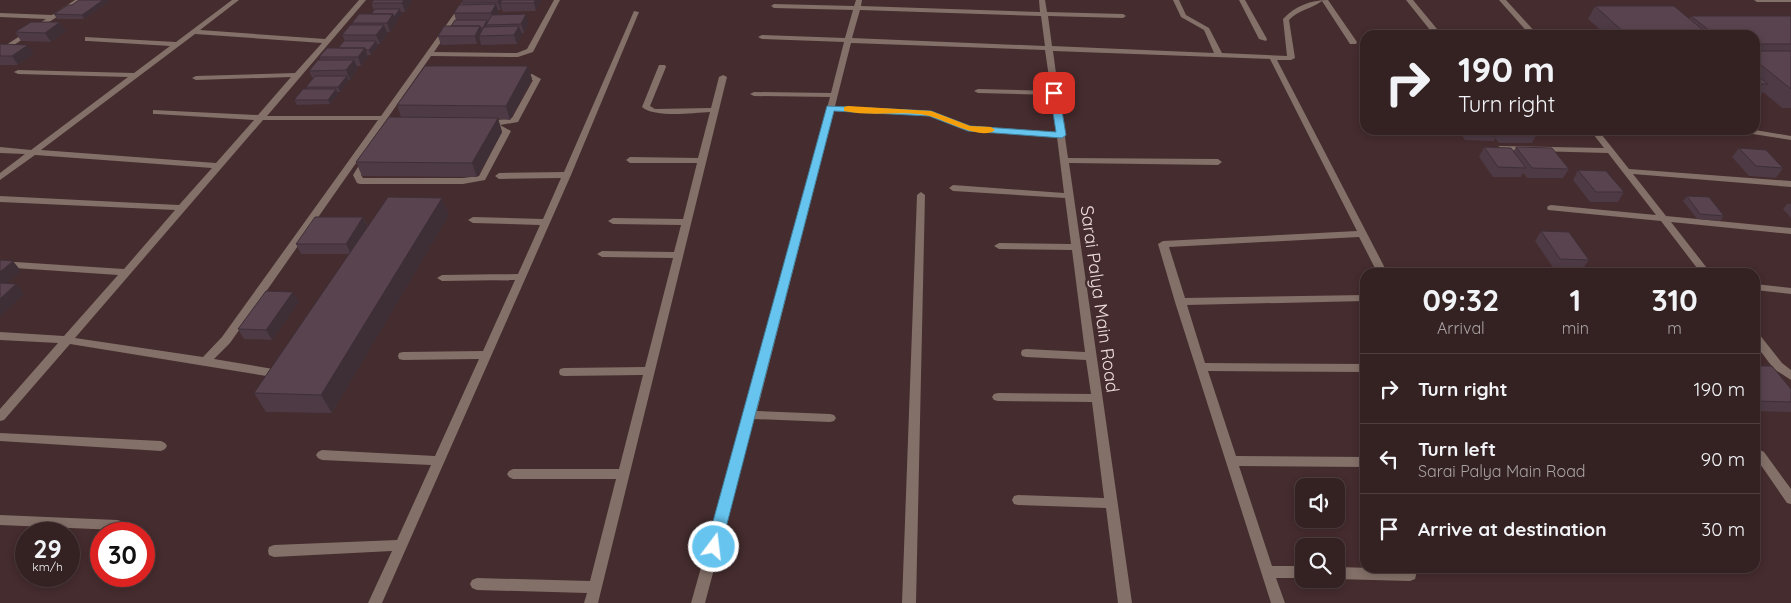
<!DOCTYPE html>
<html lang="en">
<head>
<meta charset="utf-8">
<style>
  body { margin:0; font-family:Quicksand,sans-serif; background:#3f2e2f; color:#f1f3f6; height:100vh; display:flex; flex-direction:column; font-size:19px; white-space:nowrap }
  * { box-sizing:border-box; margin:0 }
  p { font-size:16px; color:#a9a3a5 }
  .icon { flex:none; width:28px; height:28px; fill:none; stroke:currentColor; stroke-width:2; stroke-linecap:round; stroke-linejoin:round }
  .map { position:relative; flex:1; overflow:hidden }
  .details { position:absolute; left:1360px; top:268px; width:400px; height:305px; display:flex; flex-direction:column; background:#342122; border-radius:15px; box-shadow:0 2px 8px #0003,0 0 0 1px #4e3e40 }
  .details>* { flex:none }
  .hud { position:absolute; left:1360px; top:30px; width:400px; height:105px; border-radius:15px; box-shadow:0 2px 8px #0003,0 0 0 1px #4e3e40; background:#342122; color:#f1f3f6; overflow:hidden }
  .controls { position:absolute; left:1295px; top:478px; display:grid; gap:10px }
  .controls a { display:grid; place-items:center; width:50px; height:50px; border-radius:10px; background:#342122; box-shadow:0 2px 8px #0003,0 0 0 1px #4e3e40; font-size:25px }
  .speed { position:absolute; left:15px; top:522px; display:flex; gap:10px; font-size:25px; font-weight:700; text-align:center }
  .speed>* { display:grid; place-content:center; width:65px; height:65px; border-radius:50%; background:#342122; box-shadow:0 2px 8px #0003,0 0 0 1px #4e3e40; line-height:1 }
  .speed small { font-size:12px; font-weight:400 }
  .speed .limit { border:8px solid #d22; background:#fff; color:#111 }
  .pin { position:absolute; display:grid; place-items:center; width:42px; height:42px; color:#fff; margin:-21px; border-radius:10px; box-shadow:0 2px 8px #0006 }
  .me { position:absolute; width:55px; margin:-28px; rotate:15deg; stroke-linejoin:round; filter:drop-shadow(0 0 4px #0008) }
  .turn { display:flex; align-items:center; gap:18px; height:105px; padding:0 15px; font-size:22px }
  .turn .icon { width:65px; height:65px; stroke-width:2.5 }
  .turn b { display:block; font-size:35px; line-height:42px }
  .eta { display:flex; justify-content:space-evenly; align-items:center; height:85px; text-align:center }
  .eta b { font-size:30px; font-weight:800; line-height:35px }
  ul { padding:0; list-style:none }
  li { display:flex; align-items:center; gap:15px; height:70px; padding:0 15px; border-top:1px solid #4e3e40 }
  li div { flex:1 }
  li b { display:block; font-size:19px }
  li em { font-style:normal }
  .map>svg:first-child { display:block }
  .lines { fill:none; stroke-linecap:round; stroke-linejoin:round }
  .minor { fill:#837068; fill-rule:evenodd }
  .wall { fill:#4d3a44 }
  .shaded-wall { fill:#3e2f37 }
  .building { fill:#59434f; stroke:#3e2f37 }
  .route { fill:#66c4ef; stroke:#427f9b }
  .slow { fill:#f59e0b }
  .labels { text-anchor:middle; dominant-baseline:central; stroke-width:5; stroke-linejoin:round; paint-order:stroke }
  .street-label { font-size:18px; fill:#eeddde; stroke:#452c2e }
</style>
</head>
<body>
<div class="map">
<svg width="1791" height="603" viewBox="0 0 1791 603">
  <rect width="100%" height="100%" fill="#452c2e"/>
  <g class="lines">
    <path class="minor" d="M75,0H83L0,54V49L46,19L0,17V13L52,15Z
      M232,0H239L200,30L325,39L359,0H366L267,116H381L464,0H470L434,52L517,53L527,49L554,0H560L533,52L518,57L431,56L230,343L214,359L279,370L283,371L284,374L283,377L279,378L70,344L4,420L0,421V409L58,343L0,340V332L64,336L118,275L0,267V261L124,269L175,210L0,202V196L179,205L212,168L35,155L0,180V173L25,154L0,153V147L31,150L128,77L18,74L14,72L18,70L134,73L170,46L88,41H85V37L176,42ZM195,34L322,43L295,73L196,76L192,78L196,80L291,77L258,115L153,110V114H156L254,120L216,163L41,150ZM263,120H378L222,337L203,357L75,338Z
      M856,0H862L861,6L1040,12L1039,0H1045L1047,12L1123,14L1126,16L1123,18L1048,16L1052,46L1214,53L1204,30L1181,17L1173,0H1179L1186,15L1209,28L1222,53L1287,56L1283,19C1295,6 1311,0 1328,0L1357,42L1356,44H1350L1322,1C1311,9 1298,10 1289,20L1295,58L1291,60H1277L1387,272H1377L1359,237L1169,247L1185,298L1365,295V301L1187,305L1205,363L1365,364V372L1208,371L1236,456L1365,457V467L1239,466L1272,566H1304V578H1276L1285,603H1271L1175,302L1158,244L1163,241L1357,231L1270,59L1053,51L1064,133L1066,135L1065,137L1068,158L1218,159L1222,162L1218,165L1069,163L1132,603H1118L1106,508L1018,505L1014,504L1012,500L1014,496L1018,495L1104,498L1092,402L998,401L994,400L992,397L994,394L998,393L1091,394L1086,360L1026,357L1022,356L1021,353L1022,350L1026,349L1085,352L1072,250L999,249L994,246L999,243L1071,244L1065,198L953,191L949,188L953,185L1064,193L1057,137L968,130L930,116L834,111L757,411L830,414L834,415L836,418L834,421L830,422L754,419L705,603H691L744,415L830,97L754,96L750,94L754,92L831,93L844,42L762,39L758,37L762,35L845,38L853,10L774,8L771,6L774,4L854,6ZM860,10L1041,16L1045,46L852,38ZM851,43L1045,50L1051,91L978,89L974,91L978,93L1051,95L1056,132L969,126L931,112L835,106Z
      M1239,0H1245L1267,39L1266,41L1259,39Z
      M1406,0H1413L1442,35H1434Z
      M1499,0H1506L1538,35H1530Z
      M1754,0H1791V2H1757Z
      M634,11L639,12L571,175L382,603H368L392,551L274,557L269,555L268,551L269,547L274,545L397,540L431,465L322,460L318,458L316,455L318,452L322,450L435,456L479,359L403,360L399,359L398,356L399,353L403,352L483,351L515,280L442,281L437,278L442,275L518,274L540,225L473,223L468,220L473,217L543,219L561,178L499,179L495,176L499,173L564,172Z
      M659,65H665L666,67L650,106L655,109L711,108L719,77L723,75L727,77L598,603H584L587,593L477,590L472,588L470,584L472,580L477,578L590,581L616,479H513L509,477L507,474L509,471L513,469H619L643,375L564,376L560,375L559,372L560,369L564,368L645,367L673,258L602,257L597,254L602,251L674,252L681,225L613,224L608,221L613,218L683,219L697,163H630L626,160L630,157L698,158L710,112C692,113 655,118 642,107Z
      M515,74H532L541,79L518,122L500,125L511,131L485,180L463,184H360L357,183L353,175L361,162L364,161L368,164L361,175L363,178H463L479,176L502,132L496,129H486L485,127L488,125L487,123L491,121L512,118L533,80L515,78Z
      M1590,130H1598L1629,169L1791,181V187L1633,174L1666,216L1791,228V234L1671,222L1710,272H1700L1661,221L1548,210L1547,208L1548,206L1551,205L1656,215L1608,153L1500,150L1496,148L1500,146L1604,148Z
      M1736,130H1755L1791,136V140L1740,132Z
      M921,192L925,195L916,603H902L917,195Z
      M1440,269H1469L1474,272H1435L1437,270Z
      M1755,284L1791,288V294L1755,290Z
      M1755,333L1759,334L1782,363L1791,370V380L1774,369L1755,344Z
      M0,433L161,441L165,443L167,446L165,449L161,451L0,441Z
      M1760,450L1764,452L1791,489V504L1787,503L1756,458L1755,453Z
      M0,515L117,520L121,521L123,525L121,529L117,530L0,525Z
      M1336,567L1410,569L1415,571L1416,575L1415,579L1410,581L1336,579Z"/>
  </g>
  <path class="wall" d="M110,1L84,19H57L54,14L72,5Z
    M412,1V2L405,12H401L402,14L396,21L397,23L390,32H387L388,34L380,44H377L378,46L371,55H368V57L361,66H356L358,69L350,80H348L349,81L340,92H337L338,94L330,104L297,105L294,100L307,89L306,87L313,79L309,71L321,60L319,57L338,48L345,41L342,35L352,25V23L371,14L374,11L371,3Z
    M461,2H541L536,11L503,12L502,9L501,10H498L499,13L498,14L528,23L524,33H521L522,35L517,44L481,45L480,40L477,44L441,45L438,36L451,26L456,20L454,13L462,5Z
    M1595,6L1689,19L1691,16H1791V108H1782L1763,92L1759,98H1755V35H1606L1588,19Z
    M60,22L66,31L51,42L21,41L15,32Z
    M0,44L34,54L18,65H0Z
    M528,66L532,79L510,120L498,119L502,132L477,177L362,176L356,162L401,117L397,105Z
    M1458,130H1534L1537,134L1532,143H1499L1495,138L1494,141L1465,140Z
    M1484,147L1514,151L1516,147L1569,169L1563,178H1527L1523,173L1521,177H1493L1479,157Z
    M1739,148L1783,168L1776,178L1749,176L1732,157Z
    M1578,170L1624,192L1618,202H1590L1573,180Z
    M1687,196L1724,216L1720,221L1697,219L1683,201Z
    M442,198L449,215L332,413L266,412L254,393L349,254H301L296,244L363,217L368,226Z
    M1787,204H1791V218L1783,209Z
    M1541,231L1589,260L1582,270L1554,269L1535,241Z
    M293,292L299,302L272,340L244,339L238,329Z
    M1755,366L1791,389V412L1755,411Z"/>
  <path class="shaded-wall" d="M103,0H110V1L84,19L82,15Z
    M404,0H412V2L405,12L402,3Z
    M499,0H505L500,3L502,9L501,10L498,2Z
    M535,0H540L541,2L536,11L534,3Z
    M496,4L499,13L494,22L491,13Z
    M400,9L402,14L396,21L397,23L390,32L387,23L393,14Z
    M526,14L528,23L524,33L521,24Z
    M487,20L488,24L486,25L487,27L483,28Z
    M60,22L66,31L51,42L45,33Z
    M384,25L388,34L380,44L376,35Z
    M480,26L483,34L479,36L480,40L477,44L475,36Z
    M519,26L522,35L517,44L514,35Z
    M376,41L378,46L371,55L369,50Z
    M28,45L34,54L18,65L12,56Z
    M365,48L368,57L361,66L358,57Z
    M354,60L358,69L350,80L346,70Z
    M528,66L532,79L510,120L506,106Z
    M347,76L349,81L340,92L338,87Z
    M336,89L338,94L330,104L328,100Z
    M498,118L502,132L477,177L472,163Z
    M442,198L449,215L332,413L321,395Z
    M363,217L368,227L351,254L346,244Z
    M13,261L21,271L0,290V272Z
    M16,284L24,294L0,317V299Z
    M293,292L299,302L272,340L266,330Z"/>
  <path class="building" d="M79,0H103L82,15L54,14L68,5H72Z
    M374,0H404L402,3H371Z
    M463,0H499L498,2H461Z
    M502,0H535L534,3H500Z
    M496,4L491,13H454L459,5Z
    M1595,6H1674L1709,35H1627Z
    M375,9H400L394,17L393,14H371Z
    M359,14H393L387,23H352Z
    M526,14L521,24L486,25L492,15Z
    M1691,16H1791V44H1755V35H1715Z
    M455,20H487L483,28H481L480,26H451Z
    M31,22H60L45,33L15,32Z
    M350,25H384L376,35H342Z
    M444,26H480L475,36H438Z
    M519,26L514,35L479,36L484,27Z
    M344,41H376L369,50H366L365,48H338Z
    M0,44L28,45L12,56H0Z
    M327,48H365L358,57H319Z
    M1755,51H1791V89L1755,60Z
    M318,60H354L346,70L309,71Z
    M425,66H528L506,106L397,105Z
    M1755,74L1768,84H1755Z
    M315,76H347L338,87H306Z
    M303,89H336L328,100H294Z
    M389,117L498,118L472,163L356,162Z
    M1463,130H1492L1496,136L1467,135Z
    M1501,130H1534L1537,134L1504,133Z
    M1484,147L1511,148L1526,168L1498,167Z
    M1516,147L1552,148L1569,169L1532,168Z
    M1739,148L1766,150L1783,168L1756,166Z
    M1578,170L1606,171L1624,192H1596Z
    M1687,196L1709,197L1724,216L1700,214Z
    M388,197L442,198L321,395L254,393Z
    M315,217H363L346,244H296Z
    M1541,231L1569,232L1589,260L1560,259Z
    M0,260L13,261L0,272Z
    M0,283L16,284L0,299Z
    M266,291L293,292L266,330L238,329Z
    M1755,366H1772L1791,389V402L1755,401Z"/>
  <path class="route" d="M1054,91L1059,93L1066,135L1062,138L968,131L929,116L834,111L721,547L719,551L714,553L708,551L706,547L827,106L931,111L970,126L1056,132L1050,93Z"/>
  <path class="slow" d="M848,106L931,111L970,126L991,127L995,130C982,141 945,120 930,116C902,110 872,117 844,111V107Z"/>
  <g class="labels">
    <g class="street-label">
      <text transform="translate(1100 299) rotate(82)">Sarai Palya Main Road</text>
    </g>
  </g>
</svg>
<div class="controls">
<a><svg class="icon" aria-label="sound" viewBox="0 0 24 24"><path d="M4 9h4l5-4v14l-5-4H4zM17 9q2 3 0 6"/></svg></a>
<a><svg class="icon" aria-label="search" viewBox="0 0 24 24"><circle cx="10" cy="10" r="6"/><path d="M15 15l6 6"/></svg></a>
</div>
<div class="speed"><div>29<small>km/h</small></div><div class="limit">30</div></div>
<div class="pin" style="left:1054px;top:93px;background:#d93025"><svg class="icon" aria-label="arrive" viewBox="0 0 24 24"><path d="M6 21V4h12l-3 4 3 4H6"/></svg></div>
<svg class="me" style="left:714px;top:547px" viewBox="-20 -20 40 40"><circle r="17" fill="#66c4ef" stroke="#fff" stroke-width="3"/><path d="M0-11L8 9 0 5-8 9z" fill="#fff"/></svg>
<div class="hud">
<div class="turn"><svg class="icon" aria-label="right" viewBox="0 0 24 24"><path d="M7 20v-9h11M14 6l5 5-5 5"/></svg><div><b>190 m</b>Turn right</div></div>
</div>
<section class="details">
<div class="eta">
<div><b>09:32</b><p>Arrival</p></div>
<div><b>1</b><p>min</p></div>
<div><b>310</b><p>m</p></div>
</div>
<ul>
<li><svg class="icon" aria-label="right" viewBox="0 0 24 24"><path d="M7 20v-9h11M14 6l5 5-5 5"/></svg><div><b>Turn right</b></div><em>190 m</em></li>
<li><svg class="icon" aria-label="left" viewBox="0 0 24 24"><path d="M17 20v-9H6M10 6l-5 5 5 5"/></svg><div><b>Turn left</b><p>Sarai Palya Main Road</p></div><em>90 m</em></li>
<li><svg class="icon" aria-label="arrive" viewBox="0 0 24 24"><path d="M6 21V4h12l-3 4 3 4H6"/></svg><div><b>Arrive at destination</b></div><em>30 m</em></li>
</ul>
</section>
</div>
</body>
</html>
